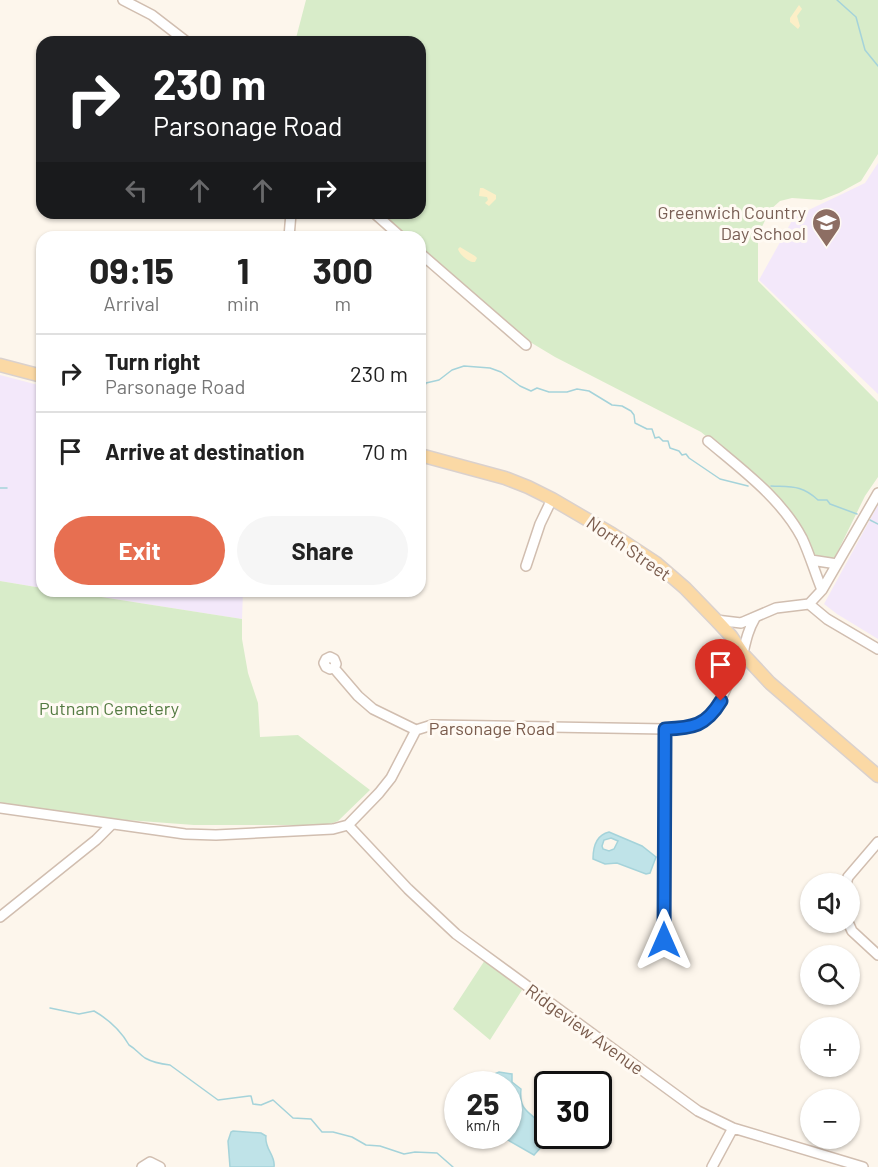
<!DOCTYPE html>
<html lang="en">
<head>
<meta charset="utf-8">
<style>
  body { margin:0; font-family:Barlow,sans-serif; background:#f6f6f6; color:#222; height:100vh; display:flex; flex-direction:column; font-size:22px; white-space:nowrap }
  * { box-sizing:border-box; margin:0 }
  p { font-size:20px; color:#767676 }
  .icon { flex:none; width:33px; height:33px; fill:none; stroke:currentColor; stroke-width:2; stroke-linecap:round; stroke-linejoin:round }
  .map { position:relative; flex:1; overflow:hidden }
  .sheet { position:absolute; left:36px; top:231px; width:390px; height:366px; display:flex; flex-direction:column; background:#fff; border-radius:18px; box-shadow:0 2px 4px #0004 }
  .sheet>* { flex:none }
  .hud { position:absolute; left:36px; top:36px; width:390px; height:183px; border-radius:18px; box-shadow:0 2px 4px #0004; background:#202124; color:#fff; overflow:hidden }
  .controls { position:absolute; left:800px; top:873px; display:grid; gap:12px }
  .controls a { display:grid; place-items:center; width:60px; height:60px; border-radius:50%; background:#fff; box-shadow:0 2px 4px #0004; font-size:30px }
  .speed { position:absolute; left:444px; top:1071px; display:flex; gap:12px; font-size:30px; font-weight:700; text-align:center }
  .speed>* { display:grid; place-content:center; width:78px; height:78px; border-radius:50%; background:#fff; box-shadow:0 2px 4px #0004; line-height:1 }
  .speed small { font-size:15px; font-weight:400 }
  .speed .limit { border:3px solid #111; border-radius:9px; background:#fff; color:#111 }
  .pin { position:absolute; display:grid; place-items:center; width:51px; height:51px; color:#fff; margin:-62px -26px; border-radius:50% 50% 50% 0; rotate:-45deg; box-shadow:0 0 6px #0007 }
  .pin .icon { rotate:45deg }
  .me { position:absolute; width:66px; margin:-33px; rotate:0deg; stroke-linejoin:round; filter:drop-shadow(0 0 4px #0008) }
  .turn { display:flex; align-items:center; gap:21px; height:126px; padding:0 18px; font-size:27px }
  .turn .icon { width:78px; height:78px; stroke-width:2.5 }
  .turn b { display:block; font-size:42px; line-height:51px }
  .lanes { display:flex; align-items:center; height:57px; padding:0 18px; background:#0003; justify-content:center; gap:30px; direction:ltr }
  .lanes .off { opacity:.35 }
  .eta { display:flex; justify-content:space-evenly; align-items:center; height:102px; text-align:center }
  .eta b { font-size:36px; font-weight:700; line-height:42px }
  .action { display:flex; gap:12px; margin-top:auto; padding:12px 18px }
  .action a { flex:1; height:69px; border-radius:36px; background:#e76f51; color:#fff; font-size:24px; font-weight:700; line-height:69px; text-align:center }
  .action a+a { background:#f6f6f6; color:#222 }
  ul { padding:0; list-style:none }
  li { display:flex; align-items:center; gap:18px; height:78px; padding:0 18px; border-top:2px solid #e0e0e0 }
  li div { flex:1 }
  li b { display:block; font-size:22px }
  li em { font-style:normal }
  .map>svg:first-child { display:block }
  .education { fill:#f3e8fa }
  .green { fill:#d8ecc9 }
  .sand { fill:#fcefc7 }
  .water { fill:#bfe3e8; stroke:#a5d3da; stroke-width:1.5; fill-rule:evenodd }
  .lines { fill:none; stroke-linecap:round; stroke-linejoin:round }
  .stream { stroke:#a5d3da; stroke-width:1.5 }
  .minor-casing { stroke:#d1beb0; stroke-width:12 }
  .major-casing { stroke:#dad1cd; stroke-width:15 }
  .minor { stroke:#fff; stroke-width:9 }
  .major { stroke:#fbd9a5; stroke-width:12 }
  .route-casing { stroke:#114b97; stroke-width:15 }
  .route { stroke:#1a73e8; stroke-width:10 }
  .labels { text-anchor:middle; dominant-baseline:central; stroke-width:6; stroke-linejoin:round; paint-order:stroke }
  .education-label { font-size:18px; fill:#785e54; stroke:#fffaf3; text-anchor:end }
  .street-label { font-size:18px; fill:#7a5c4d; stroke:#fffaf3 }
  .park-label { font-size:18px; fill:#537a41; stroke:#fffaf3 }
</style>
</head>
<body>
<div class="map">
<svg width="878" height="1167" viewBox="0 0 878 1167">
  <rect width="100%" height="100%" fill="#fdf6ec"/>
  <path class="education" d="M878,163V394L759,280L794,217L865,183Z
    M0,375L42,386V588L0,581Z
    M878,505V639L837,614L824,604Z
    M63,591H243L242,619Z"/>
  <path class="green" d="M306,0H878V154L861,181L839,193L821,200L792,198L780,201L770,210L758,235V281L878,402V477L865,496L835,557L826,561L812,556L781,506L728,454L701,432L555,357L505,327L420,250V237H406L379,213H420V42H295Z
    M0,581L42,588V591H63L242,619V639L248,673L258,703L260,737L298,735L370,790L338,821L327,825H194L100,818L0,803Z
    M485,960L522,990L490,1040L453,1009Z"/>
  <path class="sand" d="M799,5L802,9L797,16L800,26L798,29L790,22V18Z
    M480,188H483L496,195V199L489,206L485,203L488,200L487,197L479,196Z
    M460,247L475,256L477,258L475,262C469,263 459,254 458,249Z"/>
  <path class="water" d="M609,832L642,846L656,857L650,873L646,874L617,863L605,864L593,859C593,847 596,835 609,832ZM611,838L618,841L614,849L609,851L603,849L602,846L604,840Z
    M499,1072L512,1074V1082L521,1089C519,1111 528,1110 542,1125C545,1129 546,1133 550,1137L534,1155L501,1136H508V1084H504L494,1079L485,1083L486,1084H462L479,1083L485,1078Z
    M233,1131L261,1133L266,1136C264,1149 276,1155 274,1167H230L228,1141L231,1132Z"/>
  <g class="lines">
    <path class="stream" d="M837,0L856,17L865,50L878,66
      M420,399L426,383L439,380L452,370L464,366L490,368L501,372L520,386L531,391L537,388L549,392H567L577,389L589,391L612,405L622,406L631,411L634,415L635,423L647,429H652L655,438L659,437L663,441H668L670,448L679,451L682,455L686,454L689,458L720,479L748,486
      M771,486C792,487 802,485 818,500H827L830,504L857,514
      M0,488H7
      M870,520L878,524
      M50,1008L79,1014L94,1011C108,1019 121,1031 129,1045C136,1049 139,1054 145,1058C152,1062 161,1064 170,1065L218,1100L249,1096H251L253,1104L261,1105L273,1100L293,1118L311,1119L322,1132H333L352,1137L366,1145L380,1146L404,1154L415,1152L437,1153L453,1167"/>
    <defs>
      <path id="minor" d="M123,0L152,15L187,42
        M374,213L401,237
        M289,237L291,213
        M420,253L526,345
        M708,441C741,469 781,498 802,538C810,555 815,573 822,590
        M811,560L837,564
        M526,566L540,524L552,499
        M809,604L827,619L878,649
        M716,620L741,623L776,608L809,604L822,590L878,493
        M334,668L330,669L326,667L324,663L326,659L330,657L334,659L336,664L334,668L358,696L373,709L416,730
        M0,808L185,834L216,835L333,829L348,825L379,793L391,778L416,730L432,725L665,729C707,728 712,719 729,682C734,673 740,663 743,653C746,640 748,630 755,618
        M348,825L408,889L456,934L698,1111L733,1128L863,1167
        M846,884L848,877L878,842
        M0,917L96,840L111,825
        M848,922L852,931L878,955
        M664,940L665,729
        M142,1167L150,1162L160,1167
        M712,1167L733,1128"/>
      <path id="major" d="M0,365L42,376
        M420,455L505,478L528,487L552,499L612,534L656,563L685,588L716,620L731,636L743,654L770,683L878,776"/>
    </defs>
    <use href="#minor" class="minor-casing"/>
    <use href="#major" class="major-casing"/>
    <use href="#minor" class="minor"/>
    <use href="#major" class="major"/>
  </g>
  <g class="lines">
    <defs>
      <path id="route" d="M664,940L665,729C693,728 706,726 721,701"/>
    </defs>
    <use href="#route" class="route-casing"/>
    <use href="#route" class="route"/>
  </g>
  <defs>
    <symbol id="school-pin" viewBox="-11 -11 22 30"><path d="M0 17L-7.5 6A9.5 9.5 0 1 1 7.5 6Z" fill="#8d6e63" stroke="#fffaf3"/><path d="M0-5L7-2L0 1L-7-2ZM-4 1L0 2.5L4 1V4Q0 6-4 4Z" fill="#fff"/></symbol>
  </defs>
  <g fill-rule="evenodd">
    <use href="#school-pin" x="810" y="206" width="33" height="45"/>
  </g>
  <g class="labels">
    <g class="education-label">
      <text x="806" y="212">Greenwich Country<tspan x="806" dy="21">Day School</tspan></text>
    </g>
    <g class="street-label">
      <text transform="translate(629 548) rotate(35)">North Street</text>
      <text x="492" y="728">Parsonage Road</text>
      <text transform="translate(585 1029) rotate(36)">Ridgeview Avenue</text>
    </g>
    <g class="park-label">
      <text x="109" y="708">Putnam Cemetery</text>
    </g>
  </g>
</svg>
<div class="controls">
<a><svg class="icon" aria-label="sound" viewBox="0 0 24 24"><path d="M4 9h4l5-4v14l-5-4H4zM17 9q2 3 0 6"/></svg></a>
<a><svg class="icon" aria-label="search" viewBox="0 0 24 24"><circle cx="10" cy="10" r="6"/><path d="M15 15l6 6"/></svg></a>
<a>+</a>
<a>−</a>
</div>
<div class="speed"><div>25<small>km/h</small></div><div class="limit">30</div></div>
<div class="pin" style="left:721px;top:701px;background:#d93025"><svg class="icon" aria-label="arrive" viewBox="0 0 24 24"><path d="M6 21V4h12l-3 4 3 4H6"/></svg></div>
<svg class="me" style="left:664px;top:940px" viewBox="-20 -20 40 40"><path d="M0-17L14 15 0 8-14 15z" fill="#1a73e8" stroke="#fff" stroke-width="4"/></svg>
<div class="hud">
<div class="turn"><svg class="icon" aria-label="right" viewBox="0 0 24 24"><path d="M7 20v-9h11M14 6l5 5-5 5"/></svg><div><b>230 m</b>Parsonage Road</div></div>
<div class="lanes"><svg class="icon off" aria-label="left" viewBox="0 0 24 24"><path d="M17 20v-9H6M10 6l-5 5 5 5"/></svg><svg class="icon off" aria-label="ahead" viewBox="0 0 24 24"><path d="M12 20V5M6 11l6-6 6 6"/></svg><svg class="icon off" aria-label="ahead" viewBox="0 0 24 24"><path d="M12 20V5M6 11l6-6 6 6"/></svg><svg class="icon" aria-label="right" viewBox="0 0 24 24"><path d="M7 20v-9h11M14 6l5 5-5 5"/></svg></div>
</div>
<section class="sheet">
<div class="eta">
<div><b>09:15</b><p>Arrival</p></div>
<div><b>1</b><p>min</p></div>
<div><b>300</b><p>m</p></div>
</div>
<ul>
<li><svg class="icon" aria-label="right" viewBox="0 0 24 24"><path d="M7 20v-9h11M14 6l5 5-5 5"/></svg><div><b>Turn right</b><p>Parsonage Road</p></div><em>230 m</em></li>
<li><svg class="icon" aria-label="arrive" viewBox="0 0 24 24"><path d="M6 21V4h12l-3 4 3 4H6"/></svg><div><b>Arrive at destination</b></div><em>70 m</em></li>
</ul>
<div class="action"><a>Exit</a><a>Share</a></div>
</section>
</div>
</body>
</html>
